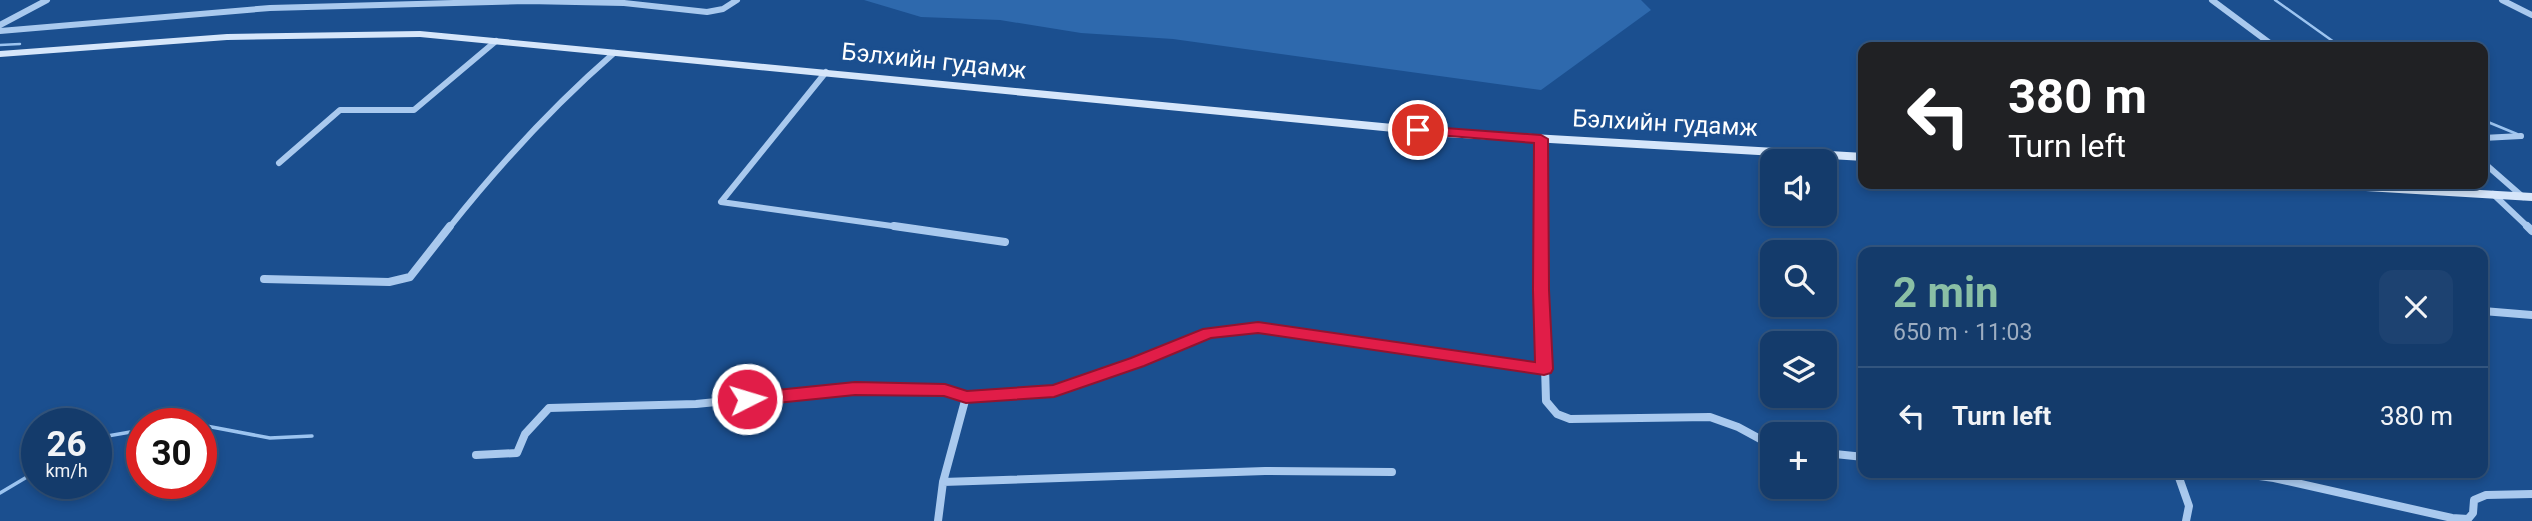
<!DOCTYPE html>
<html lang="en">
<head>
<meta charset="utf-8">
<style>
  body { margin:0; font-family:Roboto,sans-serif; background:#1d4271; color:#f1f3f6; height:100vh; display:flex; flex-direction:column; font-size:26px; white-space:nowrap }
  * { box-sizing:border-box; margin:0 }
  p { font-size:23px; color:#9dadc1 }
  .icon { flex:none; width:38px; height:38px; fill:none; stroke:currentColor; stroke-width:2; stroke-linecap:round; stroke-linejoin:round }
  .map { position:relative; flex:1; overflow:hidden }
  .drawer { position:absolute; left:1858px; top:247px; width:630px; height:231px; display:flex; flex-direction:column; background:#143b6b; border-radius:14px; box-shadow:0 4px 10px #0003,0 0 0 2px #33557e }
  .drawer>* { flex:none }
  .guide { position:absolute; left:1858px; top:42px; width:630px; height:147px; border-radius:14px; box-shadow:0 4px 10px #0003,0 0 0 2px #33557e; background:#202124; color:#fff; overflow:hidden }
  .buttons { position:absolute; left:1760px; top:149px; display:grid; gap:14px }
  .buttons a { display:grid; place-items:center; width:77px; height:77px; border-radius:14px; background:#143b6b; box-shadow:0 4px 10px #0003,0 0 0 2px #33557e; font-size:35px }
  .speed { position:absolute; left:21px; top:408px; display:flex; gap:14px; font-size:35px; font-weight:700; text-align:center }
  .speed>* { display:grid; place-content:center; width:91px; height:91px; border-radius:50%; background:#143b6b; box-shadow:0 4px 10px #0003,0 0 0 2px #33557e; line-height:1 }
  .speed small { font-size:18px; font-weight:400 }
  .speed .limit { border:10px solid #d22; background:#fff; color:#111 }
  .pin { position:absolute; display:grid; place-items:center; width:60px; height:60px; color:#fff; margin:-30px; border:4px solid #fff; border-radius:50%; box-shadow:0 2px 7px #0007 }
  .me { position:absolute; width:77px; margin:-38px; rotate:85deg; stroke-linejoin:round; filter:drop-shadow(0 0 5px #0008) }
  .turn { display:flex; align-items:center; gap:24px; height:147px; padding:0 35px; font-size:32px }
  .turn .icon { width:91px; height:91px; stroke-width:2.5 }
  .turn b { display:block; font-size:49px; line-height:60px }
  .round { display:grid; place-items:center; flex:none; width:74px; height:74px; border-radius:14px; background:#1d4271 }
  .summary { display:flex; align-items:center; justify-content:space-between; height:119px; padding:0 35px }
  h1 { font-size:42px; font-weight:700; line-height:52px; color:#8abfa5 }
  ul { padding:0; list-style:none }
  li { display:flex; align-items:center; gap:21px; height:98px; padding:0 35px; border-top:2px solid #33557e }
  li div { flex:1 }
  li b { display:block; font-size:26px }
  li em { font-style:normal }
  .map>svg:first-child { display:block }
  .green { fill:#2e69ad }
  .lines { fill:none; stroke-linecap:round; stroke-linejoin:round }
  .stream-far1 { stroke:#9cc4f0; stroke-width:2.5 }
  .stream { stroke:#9cc4f0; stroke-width:3.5 }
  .street-far1 { stroke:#a9c9ee; stroke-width:6 }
  .street { stroke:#a9c9ee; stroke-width:8 }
  .secondary { fill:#d6e6fa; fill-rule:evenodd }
  .route { fill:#e11d48; stroke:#92132f; stroke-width:2 }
  .labels { text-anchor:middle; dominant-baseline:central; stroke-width:7; stroke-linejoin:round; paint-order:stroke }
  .street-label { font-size:24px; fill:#fff; stroke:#1b4f8f }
</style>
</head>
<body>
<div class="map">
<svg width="2532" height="521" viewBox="0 0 2532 521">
  <rect width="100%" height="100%" fill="#1b4f8f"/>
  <path class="green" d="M864,0H1641L1651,10L1541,90L1173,39L1081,33L1000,20L921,17Z"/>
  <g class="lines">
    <path class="stream-far1" d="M2275,0L2341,47
      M0,45L20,44
      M2483,120L2517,134"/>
    <path class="stream" d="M201,425L270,438L312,436
      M96,438L142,430
      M0,493L37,471"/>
    <path class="street-far1" d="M2212,0L2275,47
      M2502,0L2532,15
      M0,25L47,0
      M0,31L270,8L527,1L624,3L707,12L723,9L737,0
      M826,72L721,202L906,228
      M2483,138L2521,136
      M1541,139V228
      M2483,162L2523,197
      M279,163L340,110H414L496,41
      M2493,194L2529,228
      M449,228C499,165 553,106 614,53"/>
    <path class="street" d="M894,226L1005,242
      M1541,226L1546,401L1557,414L1570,419L1710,417L1738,427L1773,446
      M2527,226L2532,231
      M264,279L389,282L410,277L450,226
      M2483,311L2532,315
      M1825,453L1864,457
      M476,455L517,453L525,434L549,408L696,404L855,388L945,390L966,397L1054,391L1209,333L1258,327L1544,369
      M2177,472L2189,506L2186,521
      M2230,472L2274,478L2452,518L2468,519L2473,513L2474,500L2486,495L2532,494
      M943,482L1265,471L1392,472
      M938,521L943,482L966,397"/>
    <path class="secondary" d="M420,31L1445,129L1864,153V161L1445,137L420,37L227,40L0,57V51L227,34Z
      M2310,184H2377L2532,193V201L2316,188Z"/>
  </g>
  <path class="route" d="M1418,126L1541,135L1548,139L1549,290L1553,369L1551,373L1544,375L1258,333L1211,338L1144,366L1054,397L966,403L944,396L855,395L747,406L741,404L738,399L741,395L747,393L855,382L945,384L967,391L1053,385L1131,358L1203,329L1258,322L1535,362L1533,290L1534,143L1413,133V127Z"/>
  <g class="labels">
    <g class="street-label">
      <text transform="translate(934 61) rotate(6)">Бэлхийн гудамж</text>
      <text transform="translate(1665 123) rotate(3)">Бэлхийн гудамж</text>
    </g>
  </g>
</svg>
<div class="buttons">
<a><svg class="icon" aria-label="sound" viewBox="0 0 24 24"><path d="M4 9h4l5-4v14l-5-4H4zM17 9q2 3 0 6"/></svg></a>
<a><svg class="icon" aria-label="search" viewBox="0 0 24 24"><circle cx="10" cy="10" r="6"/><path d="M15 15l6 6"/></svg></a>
<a><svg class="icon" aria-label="layers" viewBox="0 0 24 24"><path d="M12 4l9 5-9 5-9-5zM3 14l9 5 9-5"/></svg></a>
<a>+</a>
</div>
<div class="speed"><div>26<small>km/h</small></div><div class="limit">30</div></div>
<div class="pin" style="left:1418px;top:130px;background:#d93025"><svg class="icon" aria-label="arrive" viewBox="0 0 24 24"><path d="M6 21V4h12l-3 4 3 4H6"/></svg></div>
<svg class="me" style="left:747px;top:399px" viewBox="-20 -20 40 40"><circle r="17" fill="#e11d48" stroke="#fff" stroke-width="3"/><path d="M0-11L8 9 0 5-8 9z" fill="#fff"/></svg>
<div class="guide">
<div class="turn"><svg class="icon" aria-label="left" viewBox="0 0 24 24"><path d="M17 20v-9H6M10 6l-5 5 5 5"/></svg><div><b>380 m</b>Turn left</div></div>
</div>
<section class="drawer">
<div class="summary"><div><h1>2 min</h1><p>650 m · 11:03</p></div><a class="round"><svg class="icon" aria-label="close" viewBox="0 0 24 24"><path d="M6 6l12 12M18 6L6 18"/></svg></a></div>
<ul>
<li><svg class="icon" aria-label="left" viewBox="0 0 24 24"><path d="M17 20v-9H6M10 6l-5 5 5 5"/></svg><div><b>Turn left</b></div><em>380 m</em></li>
</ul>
</section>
</div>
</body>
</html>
